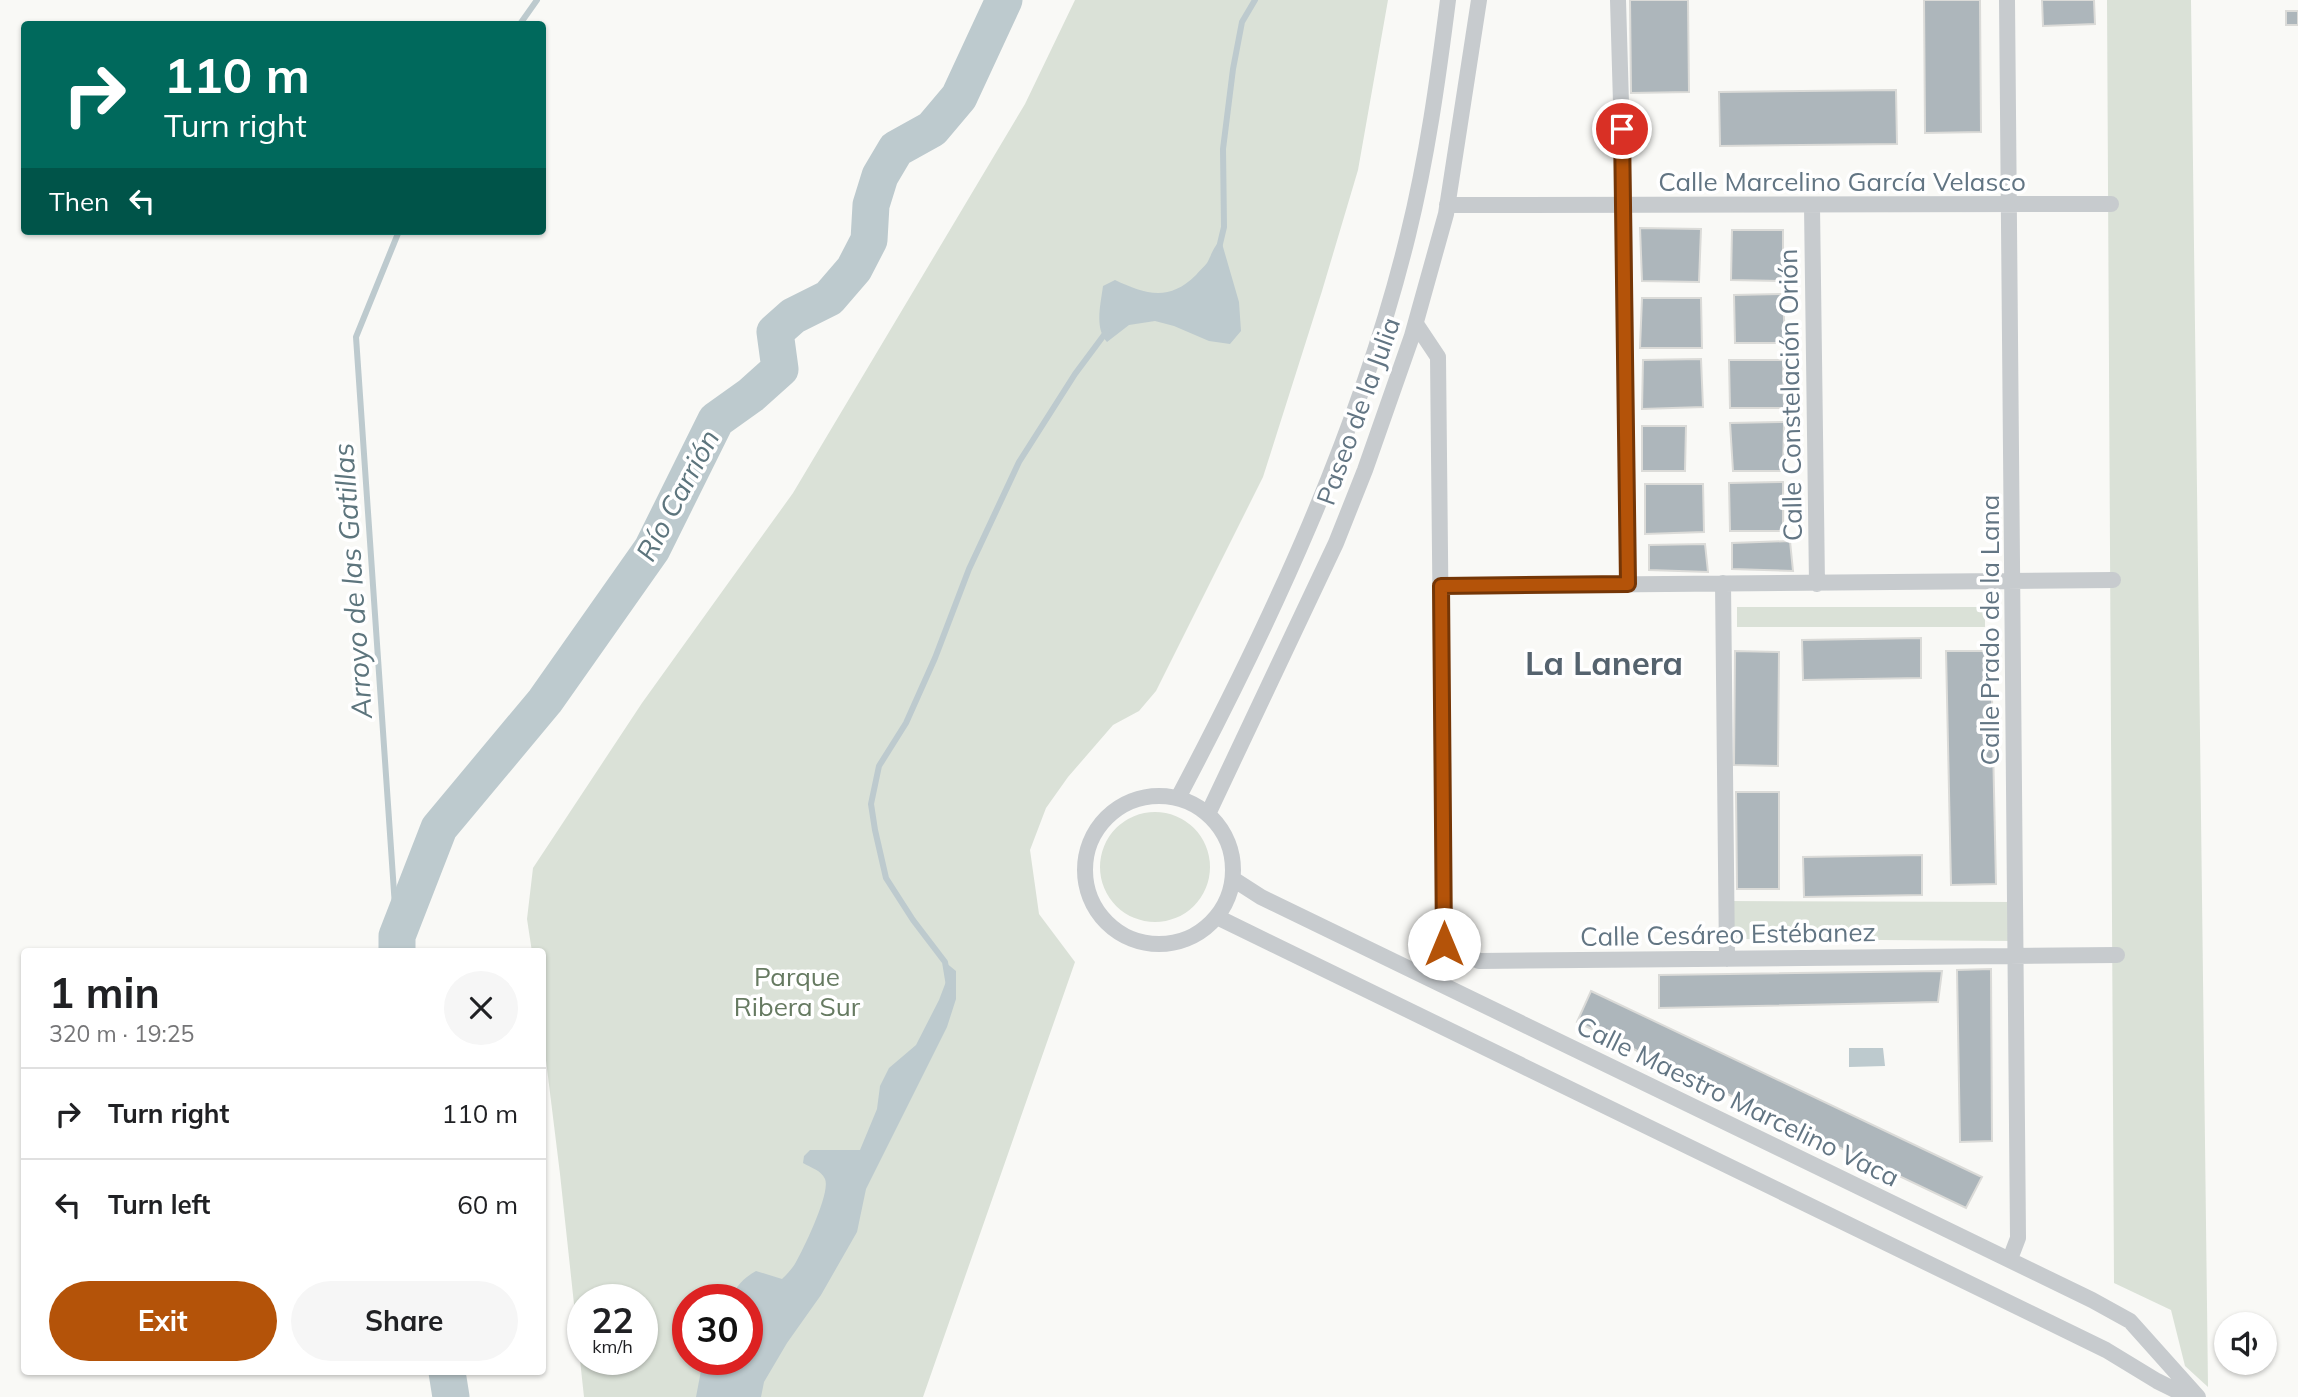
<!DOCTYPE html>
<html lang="en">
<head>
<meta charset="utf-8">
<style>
  body { margin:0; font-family:Mulish,sans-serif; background:#f6f6f6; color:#202124; height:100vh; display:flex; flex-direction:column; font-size:26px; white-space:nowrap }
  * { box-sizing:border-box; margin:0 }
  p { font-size:23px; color:#757577 }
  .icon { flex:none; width:38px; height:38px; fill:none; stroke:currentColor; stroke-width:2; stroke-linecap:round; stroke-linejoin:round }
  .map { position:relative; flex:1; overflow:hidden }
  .sheet { position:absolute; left:21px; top:948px; width:525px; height:427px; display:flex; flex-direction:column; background:#fff; border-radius:7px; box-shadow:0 2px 5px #0004 }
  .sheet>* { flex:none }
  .guide { position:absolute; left:21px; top:21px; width:525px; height:214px; border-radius:7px; box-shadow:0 2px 5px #0004; background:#00695c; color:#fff; overflow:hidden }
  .buttons { position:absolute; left:2214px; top:1312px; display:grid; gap:14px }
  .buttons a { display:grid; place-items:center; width:63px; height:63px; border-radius:50%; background:#fff; box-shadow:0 2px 5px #0004; font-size:35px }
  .speed { position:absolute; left:567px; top:1284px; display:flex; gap:14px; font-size:35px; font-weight:700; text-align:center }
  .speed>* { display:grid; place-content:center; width:91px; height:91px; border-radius:50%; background:#fff; box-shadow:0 2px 5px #0004; line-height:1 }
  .speed small { font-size:18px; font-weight:400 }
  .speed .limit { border:10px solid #d22; background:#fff; color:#111 }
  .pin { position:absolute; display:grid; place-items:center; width:60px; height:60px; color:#fff; margin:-30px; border:4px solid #fff; border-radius:50%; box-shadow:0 2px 7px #0007 }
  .me { position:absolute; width:77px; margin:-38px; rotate:0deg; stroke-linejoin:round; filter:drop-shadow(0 0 5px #0008) }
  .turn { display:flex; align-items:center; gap:24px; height:147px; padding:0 28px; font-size:32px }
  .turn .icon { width:91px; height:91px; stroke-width:2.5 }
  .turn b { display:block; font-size:49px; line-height:60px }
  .then { display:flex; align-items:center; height:66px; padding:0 28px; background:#0003; gap:14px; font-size:26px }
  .round { display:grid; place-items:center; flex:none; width:74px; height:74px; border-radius:37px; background:#f6f6f6 }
  .head { display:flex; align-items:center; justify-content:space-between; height:119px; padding:0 28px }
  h1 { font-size:42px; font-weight:700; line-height:52px }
  .primary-button { display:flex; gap:14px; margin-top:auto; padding:14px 28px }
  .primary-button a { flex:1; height:80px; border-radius:42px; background:#b45309; color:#fff; font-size:28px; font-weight:700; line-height:80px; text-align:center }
  .primary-button a+a { background:#f6f6f6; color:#202124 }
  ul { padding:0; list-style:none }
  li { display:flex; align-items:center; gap:21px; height:91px; padding:0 28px; border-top:2px solid #e0e0e0 }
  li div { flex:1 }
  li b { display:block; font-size:26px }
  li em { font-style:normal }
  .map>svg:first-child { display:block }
  .green { fill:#dae1d7; fill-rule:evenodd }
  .water { fill:#bdcace }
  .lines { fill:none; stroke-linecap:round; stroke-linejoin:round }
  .stream { stroke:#bdcace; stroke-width:6 }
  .river { stroke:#bdcace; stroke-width:37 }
  .building { fill:#adb6bb; stroke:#dbdbd8; stroke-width:2 }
  .minor { stroke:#c7cbce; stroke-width:16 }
  .route-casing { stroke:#753606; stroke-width:18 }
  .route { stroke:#b45309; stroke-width:12 }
  .labels { text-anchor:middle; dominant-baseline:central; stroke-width:7; stroke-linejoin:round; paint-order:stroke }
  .street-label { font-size:26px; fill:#627583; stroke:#fff }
  .park-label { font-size:26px; fill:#667a61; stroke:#fff }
  .water-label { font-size:28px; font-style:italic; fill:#5d757d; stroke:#fff }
  .district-label { font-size:33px; font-weight:bold; fill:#55636e; stroke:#fff }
</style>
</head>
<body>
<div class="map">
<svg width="2298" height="1397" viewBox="0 0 2298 1397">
  <rect width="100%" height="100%" fill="#f9f9f6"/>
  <path class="green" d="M1075,0H1388L1358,170L1322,291L1263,477L1156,691L1139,711L1113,725L1068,777L1046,808L1030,850L1039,914L1075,962L923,1397H584L560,1174L543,1036L542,952H532L527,919L533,868L642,703L793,493L1025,104ZM583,1300H642V1360H583ZM688,1300H747V1360H688Z
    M2107,0H2191L2208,1387L2185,1366L2171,1310L2114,1283Z
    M1737,607H1985V627H1737Z
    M1100 867a55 55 0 1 1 110 0a55 55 0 1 1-110 0Z
    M1727,901L2016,902V941L1727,939Z"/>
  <path class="water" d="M1221,240L1239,302L1241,331L1230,344L1209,341L1174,326L1155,321L1129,325L1107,342C1094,328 1101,303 1103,286L1115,280C1145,294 1169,302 1196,275C1199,271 1204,267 1207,263C1212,254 1213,247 1221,240Z
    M945,962L956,971V999L947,1027L866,1189L857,1232L821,1295L787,1343L764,1382L761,1397H696L703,1360H747V1300H729C736,1287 743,1278 756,1271L782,1279C787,1274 793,1268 796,1262C804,1248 831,1192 825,1179C821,1170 811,1168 803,1163L804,1156L810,1150H860L877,1109L880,1086L889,1068L916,1045L939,1000L947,979Z
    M1849,1048H1883L1885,1066L1849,1067Z"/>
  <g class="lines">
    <path class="stream" d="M520,24L537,0
      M1219,248L1224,227L1223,149L1233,69L1242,22L1255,0
      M397,936L356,337L399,231
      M949,986L945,962L913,920L886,878L875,830L871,804L879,766L906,723L935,658L969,569L1019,462L1075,374L1107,331"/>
    <path class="river" d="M397,952V936L439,828L545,701L652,549L716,420L751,395L780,369L775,332L793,316L829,298L854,269L869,240L871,205L880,176L896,149L932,129L959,97L1004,0
      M447,1372L451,1397"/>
  </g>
  <path class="building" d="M1630,0H1688L1689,92L1631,93Z
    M1924,0H1980L1981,132L1925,133Z
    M2042,0H2094L2095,24L2043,26Z
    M2286,11H2298V25H2286Z
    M1896,90L1897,144L1720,146L1719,92Z
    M1640,228L1701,229L1699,282L1642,281Z
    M1732,230H1783V281L1731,280Z
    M1783,294L1785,343H1735L1734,295Z
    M1642,298H1701L1702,348H1640Z
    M1701,359L1703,407L1642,409L1643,360Z
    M1729,360H1783L1784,408H1730Z
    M1784,422L1783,471H1733L1730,423Z
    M1642,426H1686L1685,471H1642Z
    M1783,482V531H1730L1729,483Z
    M1645,484H1703L1704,532L1645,534Z
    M1790,541L1793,571L1732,569V543Z
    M1705,544L1708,572L1649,570V545Z
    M1921,638V678L1803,680L1802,640Z
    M1735,651L1779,652L1778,766L1734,765Z
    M1946,651H1991L1996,884L1951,885Z
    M1736,792H1779V889H1737Z
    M1922,855V895L1804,897L1803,857Z
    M1991,969L1992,1141L1960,1142L1957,970Z
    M1942,971L1938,1002L1659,1008V975Z
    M1591,991L1982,1177L1966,1208L1577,1022Z"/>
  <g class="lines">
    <path class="minor" d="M1618,0L1624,206L1628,584
      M2007,0L2018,1238L2010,1259
      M1447,205L2111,204
      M1812,206L1817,584
      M1416,324L1438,357L1444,944L1479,961L2117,955
      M1723,583L1727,959
      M1441,586L2113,580
      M1085 870a74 74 0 1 1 148 0a74 74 0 1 1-148 0Z
      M1178,798C1272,620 1360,431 1408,235C1427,158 1438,79 1448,0
      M1208,814L1336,543L1365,470L1412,336L1446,214L1479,0
      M1233,879L1261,897L2092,1300L2130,1321L2198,1397
      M1217,917L2106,1350L2157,1381L2189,1397"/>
  </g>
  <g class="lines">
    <defs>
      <path id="route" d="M1444,944L1441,586L1628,584L1622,129"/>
    </defs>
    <use href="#route" class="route-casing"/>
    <use href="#route" class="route"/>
  </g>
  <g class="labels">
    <g class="street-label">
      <text x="1842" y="181">Calle Marcelino García Velasco</text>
      <text transform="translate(1790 395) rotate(-91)">Calle Constelación Orión</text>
      <text transform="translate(1358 411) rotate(-70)">Paseo de la Julia</text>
      <text transform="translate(1989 630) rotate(-90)">Calle Prado de la Lana</text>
      <text transform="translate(1728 934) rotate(-1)">Calle Cesáreo Estébanez</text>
      <text transform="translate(1738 1101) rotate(26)">Calle Maestro Marcelino Vaca</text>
    </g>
    <g class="park-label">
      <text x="797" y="976">Parque<tspan x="797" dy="30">Ribera Sur</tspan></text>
    </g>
    <g class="water-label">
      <text transform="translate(677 495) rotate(-62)">Río Carrión</text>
      <text transform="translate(352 581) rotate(-94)">Arroyo de las Gatillas</text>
    </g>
    <g class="district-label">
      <text x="1604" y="662">La Lanera</text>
    </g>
  </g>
</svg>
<div class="buttons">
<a><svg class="icon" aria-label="sound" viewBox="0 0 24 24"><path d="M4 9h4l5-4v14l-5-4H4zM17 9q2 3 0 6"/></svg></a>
</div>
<div class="speed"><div>22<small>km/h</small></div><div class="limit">30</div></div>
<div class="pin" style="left:1622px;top:129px;background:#d93025"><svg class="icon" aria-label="arrive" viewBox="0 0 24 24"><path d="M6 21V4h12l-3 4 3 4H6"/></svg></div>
<svg class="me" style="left:1444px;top:944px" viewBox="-20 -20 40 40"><circle r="19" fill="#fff"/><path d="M0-13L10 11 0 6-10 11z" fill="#b45309"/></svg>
<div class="guide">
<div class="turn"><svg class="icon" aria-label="right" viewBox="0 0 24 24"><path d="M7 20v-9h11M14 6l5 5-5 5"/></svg><div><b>110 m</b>Turn right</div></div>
<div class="then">Then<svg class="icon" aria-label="left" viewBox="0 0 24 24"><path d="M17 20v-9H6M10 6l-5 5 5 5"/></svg></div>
</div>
<section class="sheet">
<div class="head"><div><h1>1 min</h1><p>320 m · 19:25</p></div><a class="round"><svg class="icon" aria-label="close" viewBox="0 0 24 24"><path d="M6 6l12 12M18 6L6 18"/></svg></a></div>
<ul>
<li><svg class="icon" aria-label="right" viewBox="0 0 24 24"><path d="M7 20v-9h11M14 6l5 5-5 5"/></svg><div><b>Turn right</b></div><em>110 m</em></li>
<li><svg class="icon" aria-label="left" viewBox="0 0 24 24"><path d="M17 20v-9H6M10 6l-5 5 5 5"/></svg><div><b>Turn left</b></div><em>60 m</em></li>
</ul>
<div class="primary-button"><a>Exit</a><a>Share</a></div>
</section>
</div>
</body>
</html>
